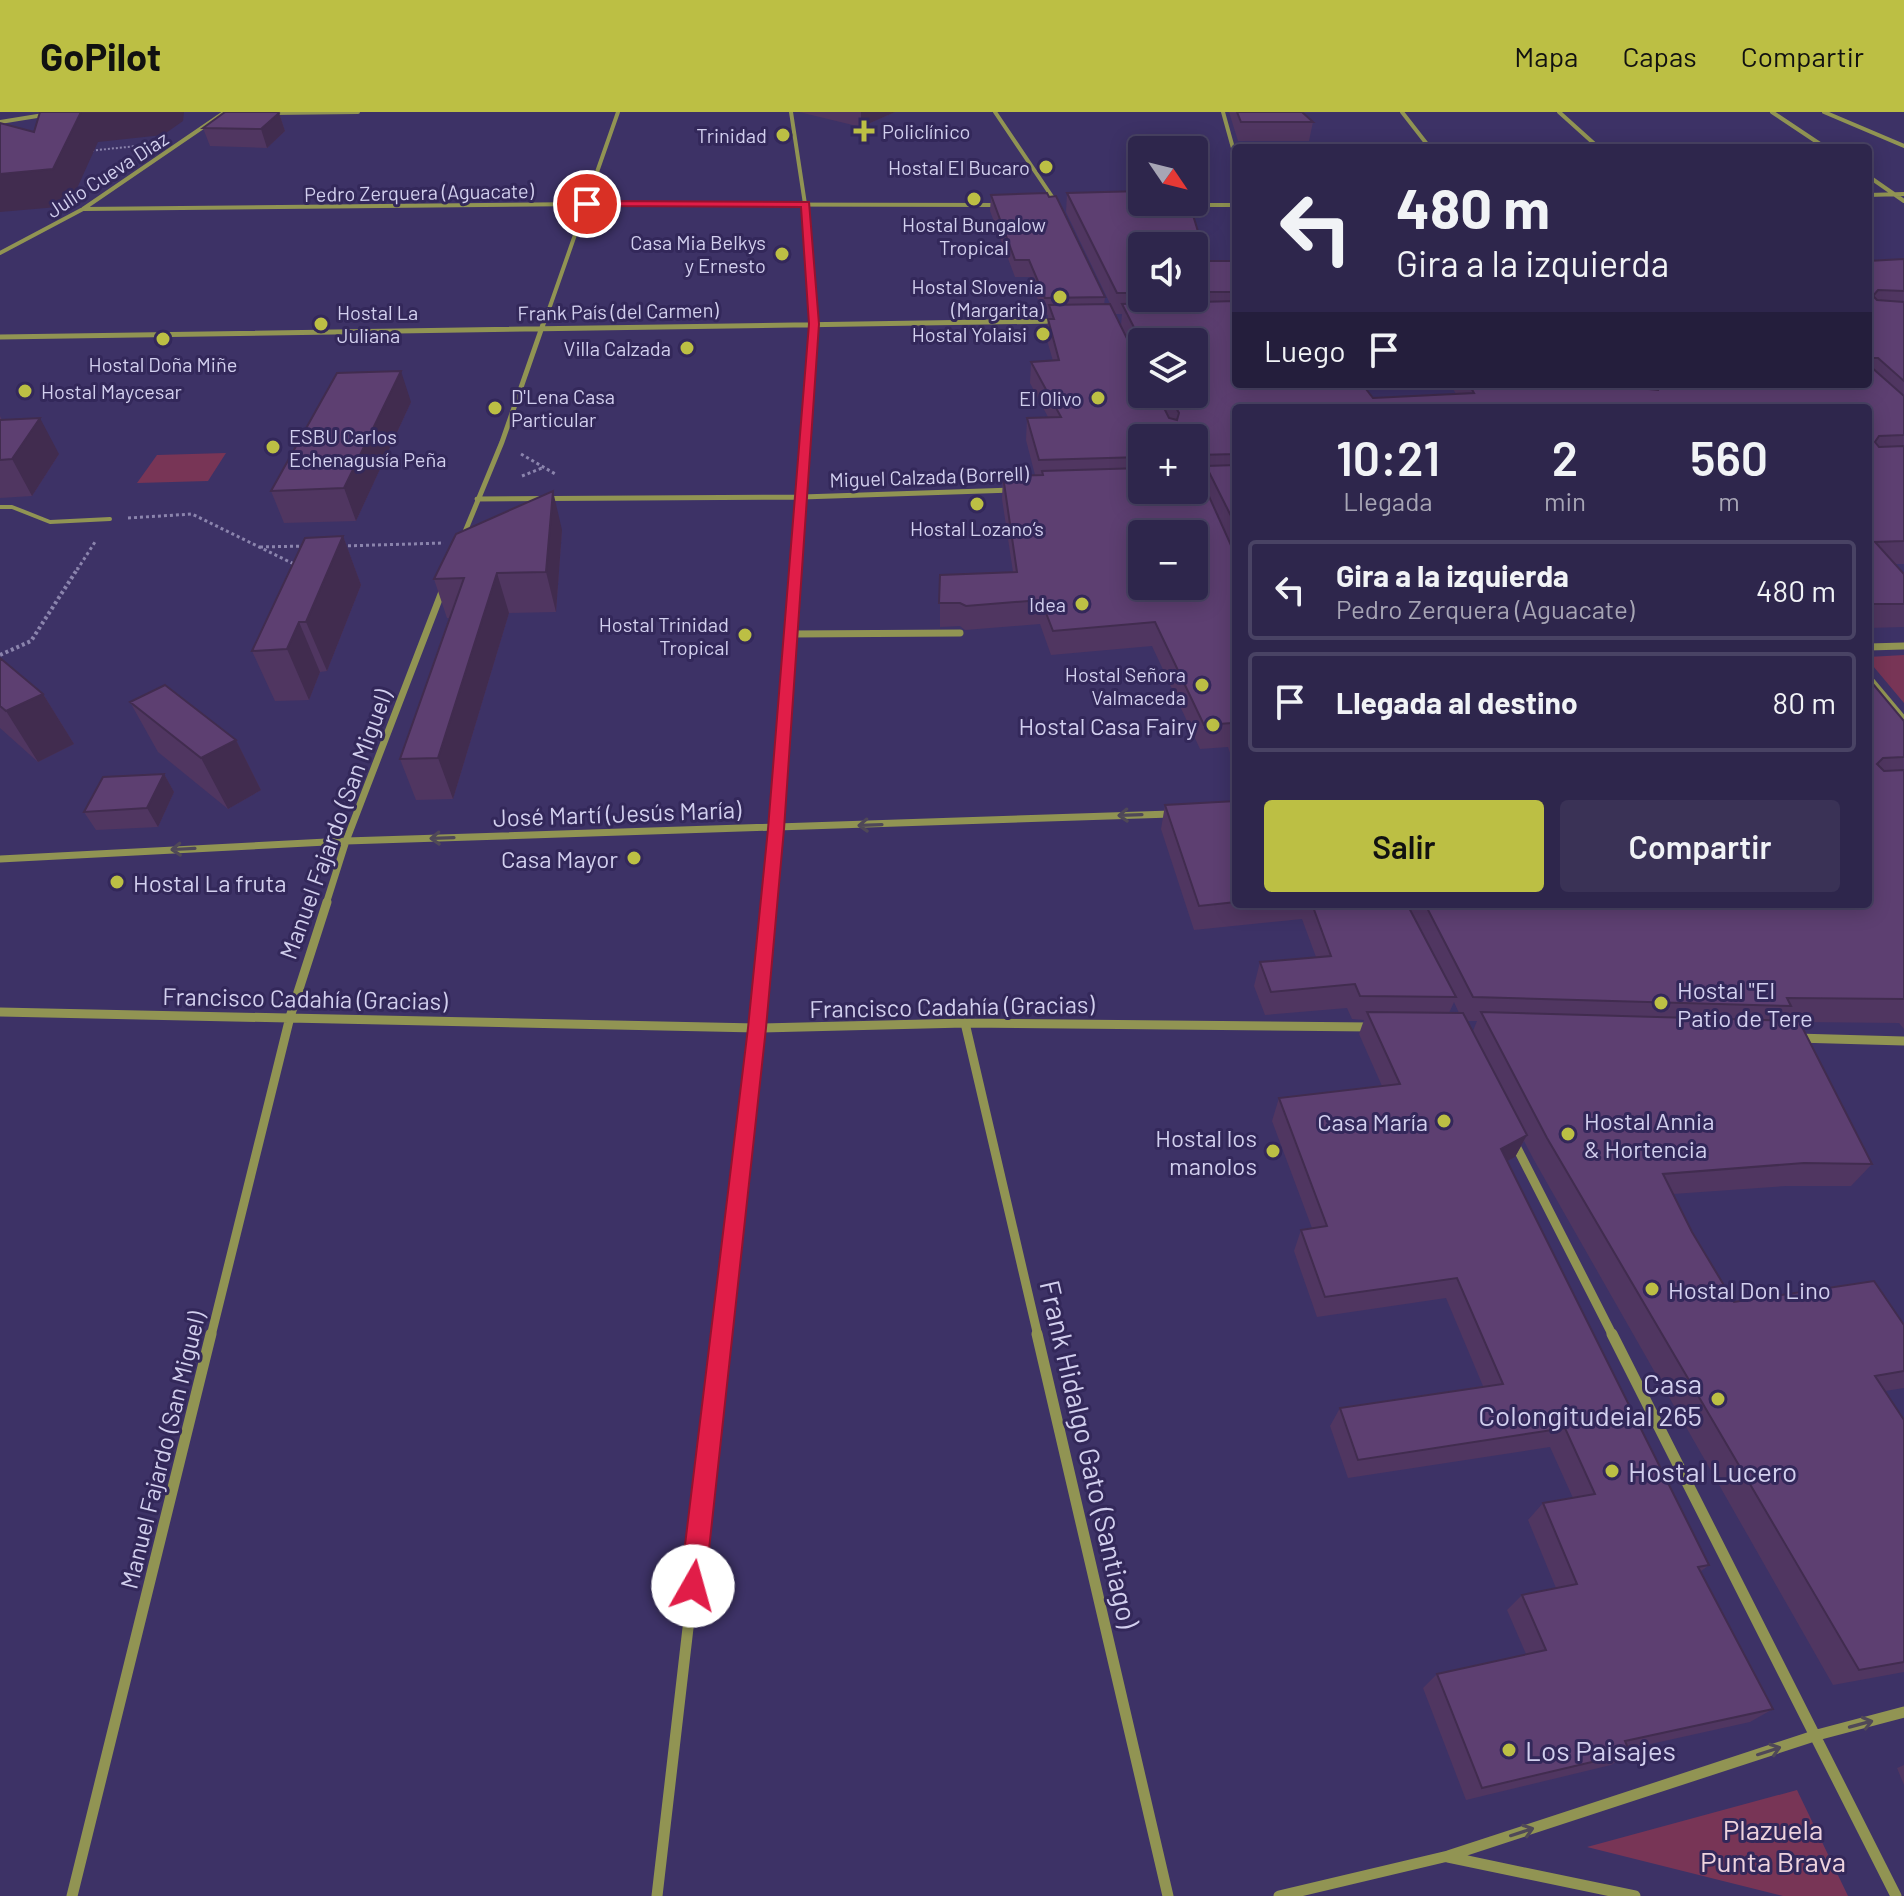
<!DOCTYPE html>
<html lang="es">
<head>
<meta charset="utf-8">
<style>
  body { margin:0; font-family:Barlow,sans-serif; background:#3a3256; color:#f1f3f6; height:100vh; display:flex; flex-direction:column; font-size:30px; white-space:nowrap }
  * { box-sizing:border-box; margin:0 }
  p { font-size:26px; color:#a7a5b5 }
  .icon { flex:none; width:44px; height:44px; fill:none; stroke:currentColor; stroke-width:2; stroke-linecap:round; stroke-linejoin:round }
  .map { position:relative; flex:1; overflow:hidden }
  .panel { position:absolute; left:1232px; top:292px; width:640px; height:504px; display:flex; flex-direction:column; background:#2e264c; border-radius:8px; box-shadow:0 4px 20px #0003,0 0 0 2px #494364 }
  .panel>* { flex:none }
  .top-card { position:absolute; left:1232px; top:32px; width:640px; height:244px; border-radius:8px; box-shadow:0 4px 20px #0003,0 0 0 2px #494364; background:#2e264c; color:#f1f3f6; overflow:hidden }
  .needle { width:52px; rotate:125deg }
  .fabs { position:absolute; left:1128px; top:24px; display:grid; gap:16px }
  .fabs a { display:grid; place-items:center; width:80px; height:80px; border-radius:8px; background:#2e264c; box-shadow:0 4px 20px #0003,0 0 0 2px #494364; font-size:40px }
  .pin { position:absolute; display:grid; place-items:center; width:68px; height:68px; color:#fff; margin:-34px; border:4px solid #fff; border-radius:50%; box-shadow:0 2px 8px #0007 }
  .me { position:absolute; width:88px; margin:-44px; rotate:7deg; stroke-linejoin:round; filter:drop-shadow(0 0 6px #0008) }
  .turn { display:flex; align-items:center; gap:28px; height:168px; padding:0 32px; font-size:36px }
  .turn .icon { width:104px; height:104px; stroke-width:2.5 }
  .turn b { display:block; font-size:56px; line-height:68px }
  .then { display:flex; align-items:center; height:76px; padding:0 32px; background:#0003; gap:16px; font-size:30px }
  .eta { display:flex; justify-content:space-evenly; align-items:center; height:136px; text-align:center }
  .eta b { font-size:48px; font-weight:600; line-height:56px }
  .button { display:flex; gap:16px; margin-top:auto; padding:16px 32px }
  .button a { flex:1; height:92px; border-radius:8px; background:#bcbf44; color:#111; font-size:32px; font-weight:600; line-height:92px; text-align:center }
  .button a+a { background:#3a3256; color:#f1f3f6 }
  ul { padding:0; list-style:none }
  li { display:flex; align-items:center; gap:24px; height:100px; margin:0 16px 12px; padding:0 16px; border:4px solid #494364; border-radius:8px }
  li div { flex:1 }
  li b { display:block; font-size:30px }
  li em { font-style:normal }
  header { display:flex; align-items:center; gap:48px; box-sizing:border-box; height:112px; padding:0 40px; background:#bcbf44; color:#111 }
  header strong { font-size:38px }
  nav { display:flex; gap:44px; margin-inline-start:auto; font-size:28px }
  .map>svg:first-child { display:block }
  .green { fill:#783556 }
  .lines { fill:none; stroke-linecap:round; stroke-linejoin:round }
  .path-far2 { stroke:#8b84ad; stroke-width:2; stroke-dasharray:2 2; stroke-linecap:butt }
  .path-far1 { stroke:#8b84ad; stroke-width:3; stroke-dasharray:3 3; stroke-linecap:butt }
  .path { stroke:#8b84ad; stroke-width:4; stroke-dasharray:3 3; stroke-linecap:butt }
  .service { stroke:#919453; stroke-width:4 }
  .minor-far4 { stroke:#919453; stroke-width:4 }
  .minor-far3 { stroke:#919453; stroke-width:5 }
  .minor-far2 { stroke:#919453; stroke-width:7 }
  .minor-far1 { stroke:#919453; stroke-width:9 }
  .minor { stroke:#919453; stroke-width:11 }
  .wall { fill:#503661; fill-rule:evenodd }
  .shaded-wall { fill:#412c4f }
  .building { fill:#5d3f71; stroke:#412c4f; stroke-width:2; fill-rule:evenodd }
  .oneway { stroke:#4f4858 }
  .route { fill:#e11d48; stroke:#92132f; stroke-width:2 }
  .poi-dot { fill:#bcbf44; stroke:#33285a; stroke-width:3 }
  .labels { text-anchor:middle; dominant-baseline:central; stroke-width:6; stroke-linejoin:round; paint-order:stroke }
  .far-poi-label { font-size:20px; fill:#d2cfee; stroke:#33285a; text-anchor:end }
  .far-street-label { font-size:20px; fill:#d2cfee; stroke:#33285a }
  .poi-label { font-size:24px; fill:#d2cfee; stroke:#33285a; text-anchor:end }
  .street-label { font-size:24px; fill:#d2cfee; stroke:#33285a }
  .near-poi-label { font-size:28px; fill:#d2cfee; stroke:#33285a; text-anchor:start }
  .near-street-label { font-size:28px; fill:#d2cfee; stroke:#33285a }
  .near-park-label { font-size:28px; fill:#eed3de; stroke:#33285a }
</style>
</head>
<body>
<header>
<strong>GoPilot</strong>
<nav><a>Mapa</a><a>Capas</a><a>Compartir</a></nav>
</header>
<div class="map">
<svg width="1904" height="1784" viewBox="0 0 1904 1784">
  <rect width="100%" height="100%" fill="#3d3266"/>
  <path class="green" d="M226,341L208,369L137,371L157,343Z
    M1904,543V591L1868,548V545Z
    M1797,1678L1848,1784H1783L1587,1735Z"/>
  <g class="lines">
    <path class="path-far2" d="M88,39L137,34"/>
    <path class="path-far1" d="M521,342L557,363
      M522,364L542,356
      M128,406L192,402L298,454
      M342,434L444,431
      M260,435L306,434
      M77,458L95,430"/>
    <path class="path" d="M0,543L31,529L78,456"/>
    <path class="service" d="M0,395H12L50,410L110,407"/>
    <path class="minor-far4" d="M791,0L805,92L813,200
      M995,0L1057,92
      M1223,0L1236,47
      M1402,0L1430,36
      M1559,0L1599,36
      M1772,0L1826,36
      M1824,0L1904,34
      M272,1L358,0
      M0,10L62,0
      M1868,64L1904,89
      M1868,83L1904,82
      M1180,93H1236
      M83,97L587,92L998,93
      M0,141L83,97L225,0
      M548,200L618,0"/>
    <path class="minor-far3" d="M0,225L1059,209
      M477,387L802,385L1013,378
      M462,427L502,330L548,198
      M796,458L813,198"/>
    <path class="minor-far2" d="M791,522L960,521
      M1868,535L1904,534
      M1868,565L1904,608
      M0,747L346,729L1171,702
      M326,792L346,729L443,477
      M768,792L796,456"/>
    <path class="minor-far1" d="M0,900L757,916L965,911L1371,915
      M965,911L1038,1224
      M1796,926L1904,929
      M1515,1032L1613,1224
      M211,1224L290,905L327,790
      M721,1224L757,916L768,790"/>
    <path class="minor" d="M1037,1222L1168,1784
      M1612,1222L1896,1784
      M1448,1745L1635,1784
      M72,1784L211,1222
      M657,1784L722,1222
      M1279,1784L1448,1744L1817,1623L1904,1600"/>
  </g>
  <path class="wall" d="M799,0H895L861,15Z
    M1229,0H1302L1313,10L1309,29H1238Z
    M279,1L285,19L267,36L210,34L203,16Z
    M1142,79V90H1189L1207,149H1236V272H1362L1373,286L1456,282L1450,272H1868V149L1904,147V452H1894L1904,462V515L1868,516V296H1236V658L1228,635L1200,637L1152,534L1051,543L1040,512L965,518L960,514L940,515V463L1013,460L1002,387L1003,364L1035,363L1026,328L1027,306L1048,305L1030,271L1031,250L1053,249L1047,228L1048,203H1044L1029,165H1015L990,99L991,83L1047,81L1049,85L1056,84L1105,185L1104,193L1110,192L1121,213L1122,202H1115L1066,100L1067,81ZM1142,134H1194V186H1142ZM1142,230H1194V282H1142ZM1142,326H1194V378H1142ZM1142,422H1194V474H1142Z
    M411,290L356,409L284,411L271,379Z
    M0,304L2,308L59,342L32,384L0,386Z
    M562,418L556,500L509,501L453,687L416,688L400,647L449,506H447L434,467Z
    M343,424L361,473L327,559L320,560L309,588L275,589L252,539Z
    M0,546L43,582L74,632L38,650L0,616Z
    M1868,566L1904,609V917L1899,911L1799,910L1872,1052L1851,1074H1786L1673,1082L1692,1120L1734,1190L1904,1213V1276L1885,1279L1904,1308V1560L1833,1573L1534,1048L1524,1029L1515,1045L1507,1049L1709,1453L1700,1460L1773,1597L1750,1610L1628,1637L1630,1641L1611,1653L1466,1688L1423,1576L1437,1562L1526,1542L1507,1498L1522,1483L1556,1476L1528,1408L1543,1391L1573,1386L1550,1335L1348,1366L1330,1314L1340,1296L1483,1274L1446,1186L1317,1205L1294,1139L1301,1118L1312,1116L1272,1009L1279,986L1382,974L1359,922L1364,908L1352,907L1347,896L1265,903L1254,874L1260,850L1316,845L1302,807L1194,818L1161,717L1165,693L1236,689V792H1868ZM1454,890L1459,901H1449ZM1468,909H1477L1473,919Z
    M130,590L236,628L261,678L228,697L158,640Z
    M164,662L174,680L158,715L96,718L84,700Z
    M1904,1653V1673L1897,1656Z"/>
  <path class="shaded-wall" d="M81,0H184L183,9L163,23L98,30L69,94L0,100V62Z
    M861,0H895L861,15Z
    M279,1L285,19L267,36L261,17Z
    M401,259L411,290L356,409L344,376Z
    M40,306L59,342L32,384L12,347Z
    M553,379L562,418L556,500L546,460Z
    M343,424L361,473L327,559L306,510Z
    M497,461L509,501L453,687L438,646Z
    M299,510L320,560L309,588L287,537Z
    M43,582L74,632L38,650L6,599Z
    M236,628L261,678L228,697L201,646Z
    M164,662L174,680L158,715L147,696Z
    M1527,1023L1515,1045L1490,1058L1501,1037Z"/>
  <path class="building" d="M40,0H81L53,57L0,62V11L34,20Z
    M225,0H278L279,1L261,17L203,16Z
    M1237,0H1302L1313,10H1241Z
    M1142,79V90H1189L1207,149H1236V180H1194V134H1142V181H1117L1067,81Z
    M1047,81L1049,85L1056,84L1105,185L1045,186L1029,148H1015L991,83Z
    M1904,147V179L1878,178L1873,184L1877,188L1904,190V269L1878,246H1870V254L1904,284V323L1879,324L1875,330L1879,335L1904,334V429L1875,430L1904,462V492H1868V296H1236V342L1197,343L1194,345V326H1142V345L1039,348L1027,306L1061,305L1031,250L1059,248L1048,207H1054L1049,193L1110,192L1139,251L1142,252V282H1157L1169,306L1177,308L1179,301L1168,282H1194V230H1142V231L1122,192L1236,189V272H1362L1373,286L1474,281L1469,272H1645L1649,277L1658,278V272H1868V149Z
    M401,259L344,376L271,379L337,261Z
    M40,306L12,347L0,348V308Z
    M1194,351L1234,440H1236V621L1232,611L1204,613L1155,510L1053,519L1041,488L966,494L960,491H939L940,463L1017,460L1003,364L1043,363L1042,359L1142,356V378H1194ZM1142,422H1194V474H1142Z
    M1236,353V414L1206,354Z
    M553,379L546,460L497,461L438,646L400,647L464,466L434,467L456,422Z
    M343,424L306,510H299L287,537L252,539L305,426Z
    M0,546L43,582L6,599L0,594Z
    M1868,566L1904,609V645L1883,646L1877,652L1884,659L1904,658V887L1787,886L1791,894L1473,885L1425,792H1868Z
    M165,573L236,628L201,646L130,590Z
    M164,662L147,696L84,700L103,665Z
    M1236,689V790L1199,794L1165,693Z
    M1312,792H1407L1456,885L1360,884L1355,872L1271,880L1260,850L1331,844Z
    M1367,900L1463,901L1527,1023L1501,1037L1709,1453L1698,1455L1773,1597L1625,1629L1630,1641L1482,1676L1437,1562L1546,1538L1522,1483L1577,1472L1543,1391L1595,1382L1565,1316L1358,1348L1340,1296L1503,1272L1457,1166L1325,1185L1301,1118L1327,1114L1279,986L1400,972Z
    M1481,900L1799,909L1872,1052L1804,1051L1663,1062L1692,1120L1734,1190L1874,1169L1904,1213V1259L1875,1264L1904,1308V1550L1859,1558L1547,1026Z"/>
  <defs><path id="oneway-shaft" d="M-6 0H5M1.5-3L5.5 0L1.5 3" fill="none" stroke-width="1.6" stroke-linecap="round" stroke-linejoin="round" transform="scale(2)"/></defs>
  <g class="oneway">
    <use href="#oneway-shaft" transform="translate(1130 703) rotate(178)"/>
    <use href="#oneway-shaft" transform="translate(870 713) rotate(178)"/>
    <use href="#oneway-shaft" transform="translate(442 726) rotate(178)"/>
    <use href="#oneway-shaft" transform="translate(183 737) rotate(177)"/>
    <use href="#oneway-shaft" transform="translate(1861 1612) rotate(-15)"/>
    <use href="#oneway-shaft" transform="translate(1769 1639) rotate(-18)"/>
    <use href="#oneway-shaft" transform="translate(1522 1720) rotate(-18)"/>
  </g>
  <path class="route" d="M587,89L809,90L819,212L784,717L766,916L705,1474L701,1483L693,1486L684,1483L680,1474L748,916L768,717L809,212L801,95L584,94Z"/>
  <g class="poi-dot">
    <path d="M860 7h8v8h8v8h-8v8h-8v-8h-8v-8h8z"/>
    <circle cx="783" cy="23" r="8"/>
    <circle cx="1046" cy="55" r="8"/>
    <circle cx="974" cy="87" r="8"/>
    <circle cx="782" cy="142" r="8"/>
    <circle cx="1060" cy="185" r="8"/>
    <circle cx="321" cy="212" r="8"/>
    <circle cx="1043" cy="222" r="8"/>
    <circle cx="163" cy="227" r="8"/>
    <circle cx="687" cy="236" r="8"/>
    <circle cx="25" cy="279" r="8"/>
    <circle cx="1098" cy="286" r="8"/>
    <circle cx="495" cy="296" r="8"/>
    <circle cx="273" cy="335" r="8"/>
    <circle cx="977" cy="392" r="8"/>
    <circle cx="1082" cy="492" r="8"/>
    <circle cx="745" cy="523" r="8"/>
    <circle cx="1202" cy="573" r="8"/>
    <circle cx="1213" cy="613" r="8"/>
    <circle cx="634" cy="746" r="8"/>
    <circle cx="117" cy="770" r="8"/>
    <circle cx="1661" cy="891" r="8"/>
    <circle cx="1444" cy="1009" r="8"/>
    <circle cx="1568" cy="1022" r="8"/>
    <circle cx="1273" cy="1039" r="8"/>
    <circle cx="1652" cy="1177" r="8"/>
    <circle cx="1718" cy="1287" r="8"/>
    <circle cx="1612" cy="1359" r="8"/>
    <circle cx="1509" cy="1638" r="8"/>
  </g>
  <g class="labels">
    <g class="far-poi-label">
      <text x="882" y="19" text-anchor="start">Policlínico</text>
      <text x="767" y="23">Trinidad</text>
      <text x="1030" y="55">Hostal El Bucaro</text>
      <text x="974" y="112" text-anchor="middle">Hostal Bungalow<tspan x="974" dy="23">Tropical</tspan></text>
      <text x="766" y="130">Casa Mia Belkys<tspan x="766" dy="23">y Ernesto</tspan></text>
      <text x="1044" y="174">Hostal Slovenia<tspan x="1044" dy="23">(Margarita)</tspan></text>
      <text x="337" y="200" text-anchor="start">Hostal La<tspan x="337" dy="23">Juliana</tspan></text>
      <text x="1027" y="222">Hostal Yolaisi</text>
      <text x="671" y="236">Villa Calzada</text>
      <text x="163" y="252" text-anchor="middle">Hostal Doña Miñe</text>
      <text x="41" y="279" text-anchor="start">Hostal Maycesar</text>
      <text x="511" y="284" text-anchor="start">D'Lena Casa<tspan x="511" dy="23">Particular</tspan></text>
      <text x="1082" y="286">El Olivo</text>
      <text x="289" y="324" text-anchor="start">ESBU Carlos<tspan x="289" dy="23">Echenagusía Peña</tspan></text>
      <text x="977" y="416" text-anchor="middle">Hostal Lozano‘s</text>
      <text x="1066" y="492">Idea</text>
      <text x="729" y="512">Hostal Trinidad<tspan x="729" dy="23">Tropical</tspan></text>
      <text x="1186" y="562">Hostal Señora<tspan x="1186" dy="23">Valmaceda</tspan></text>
    </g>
    <g class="far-street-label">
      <text transform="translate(107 62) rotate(-33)">Julio Cueva Diaz</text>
      <text transform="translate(419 80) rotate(-1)">Pedro Zerquera (Aguacate)</text>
      <text transform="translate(618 199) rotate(-1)">Frank País (del Carmen)</text>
      <text transform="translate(929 364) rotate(-2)">Miguel Calzada (Borrell)</text>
    </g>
    <g class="poi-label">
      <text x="1197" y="613">Hostal Casa Fairy</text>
      <text x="618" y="746">Casa Mayor</text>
      <text x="133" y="770" text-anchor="start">Hostal La fruta</text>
      <text x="1677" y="877" text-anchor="start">Hostal "El<tspan x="1677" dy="28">Patio de Tere</tspan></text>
      <text x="1584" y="1008" text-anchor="start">Hostal Annia<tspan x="1584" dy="28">&amp; Hortencia</tspan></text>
      <text x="1428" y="1009">Casa María</text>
      <text x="1257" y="1025">Hostal los<tspan x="1257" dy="28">manolos</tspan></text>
      <text x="1668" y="1177" text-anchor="start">Hostal Don Lino</text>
    </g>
    <g class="street-label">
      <text transform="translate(617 701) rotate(-2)">José Martí (Jesús María)</text>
      <text transform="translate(335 712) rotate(-70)">Manuel Fajardo (San Miguel)</text>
      <text transform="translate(305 886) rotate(1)">Francisco Cadahía (Gracias)</text>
      <text transform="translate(952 894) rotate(-1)">Francisco Cadahía (Gracias)</text>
      <text transform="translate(162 1338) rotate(-76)">Manuel Fajardo (San Miguel)</text>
    </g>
    <g class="near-poi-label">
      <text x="1702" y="1271" text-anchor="end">Casa<tspan x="1702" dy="32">Colongitudeial 265</tspan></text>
      <text x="1628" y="1359">Hostal Lucero</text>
      <text x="1525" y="1638">Los Paisajes</text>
    </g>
    <g class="near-street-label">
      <text transform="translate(1090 1342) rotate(77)">Frank Hidalgo Gato (Santiago)</text>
    </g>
    <g class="near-park-label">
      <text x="1773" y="1717">Plazuela<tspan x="1773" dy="32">Punta Brava</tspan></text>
    </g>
  </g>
</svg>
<div class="fabs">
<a><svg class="needle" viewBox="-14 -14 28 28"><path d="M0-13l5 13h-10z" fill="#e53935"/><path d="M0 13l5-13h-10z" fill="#a7a5b5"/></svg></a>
<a><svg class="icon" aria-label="sound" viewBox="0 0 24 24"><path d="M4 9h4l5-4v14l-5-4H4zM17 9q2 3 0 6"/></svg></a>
<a><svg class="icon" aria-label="layers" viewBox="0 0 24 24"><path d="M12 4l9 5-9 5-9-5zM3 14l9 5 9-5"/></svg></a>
<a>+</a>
<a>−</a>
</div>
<div class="pin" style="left:587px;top:92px;background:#d93025"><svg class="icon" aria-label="arrive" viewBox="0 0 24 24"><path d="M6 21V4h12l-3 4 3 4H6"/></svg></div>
<svg class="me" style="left:693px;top:1474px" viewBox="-20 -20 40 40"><circle r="19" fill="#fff"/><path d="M0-13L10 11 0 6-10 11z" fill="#e11d48"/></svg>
<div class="top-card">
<div class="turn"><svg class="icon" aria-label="left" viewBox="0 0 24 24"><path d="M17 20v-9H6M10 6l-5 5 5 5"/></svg><div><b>480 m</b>Gira a la izquierda</div></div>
<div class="then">Luego<svg class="icon" aria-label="arrive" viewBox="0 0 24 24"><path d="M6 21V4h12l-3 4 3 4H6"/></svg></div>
</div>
<section class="panel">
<div class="eta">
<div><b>10:21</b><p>Llegada</p></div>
<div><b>2</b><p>min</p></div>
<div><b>560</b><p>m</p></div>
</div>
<ul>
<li><svg class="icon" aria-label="left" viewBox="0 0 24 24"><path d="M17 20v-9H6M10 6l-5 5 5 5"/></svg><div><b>Gira a la izquierda</b><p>Pedro Zerquera (Aguacate)</p></div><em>480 m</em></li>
<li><svg class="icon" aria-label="arrive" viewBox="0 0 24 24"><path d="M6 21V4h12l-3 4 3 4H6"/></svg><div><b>Llegada al destino</b></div><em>80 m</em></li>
</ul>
<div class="button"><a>Salir</a><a>Compartir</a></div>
</section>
</div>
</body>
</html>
